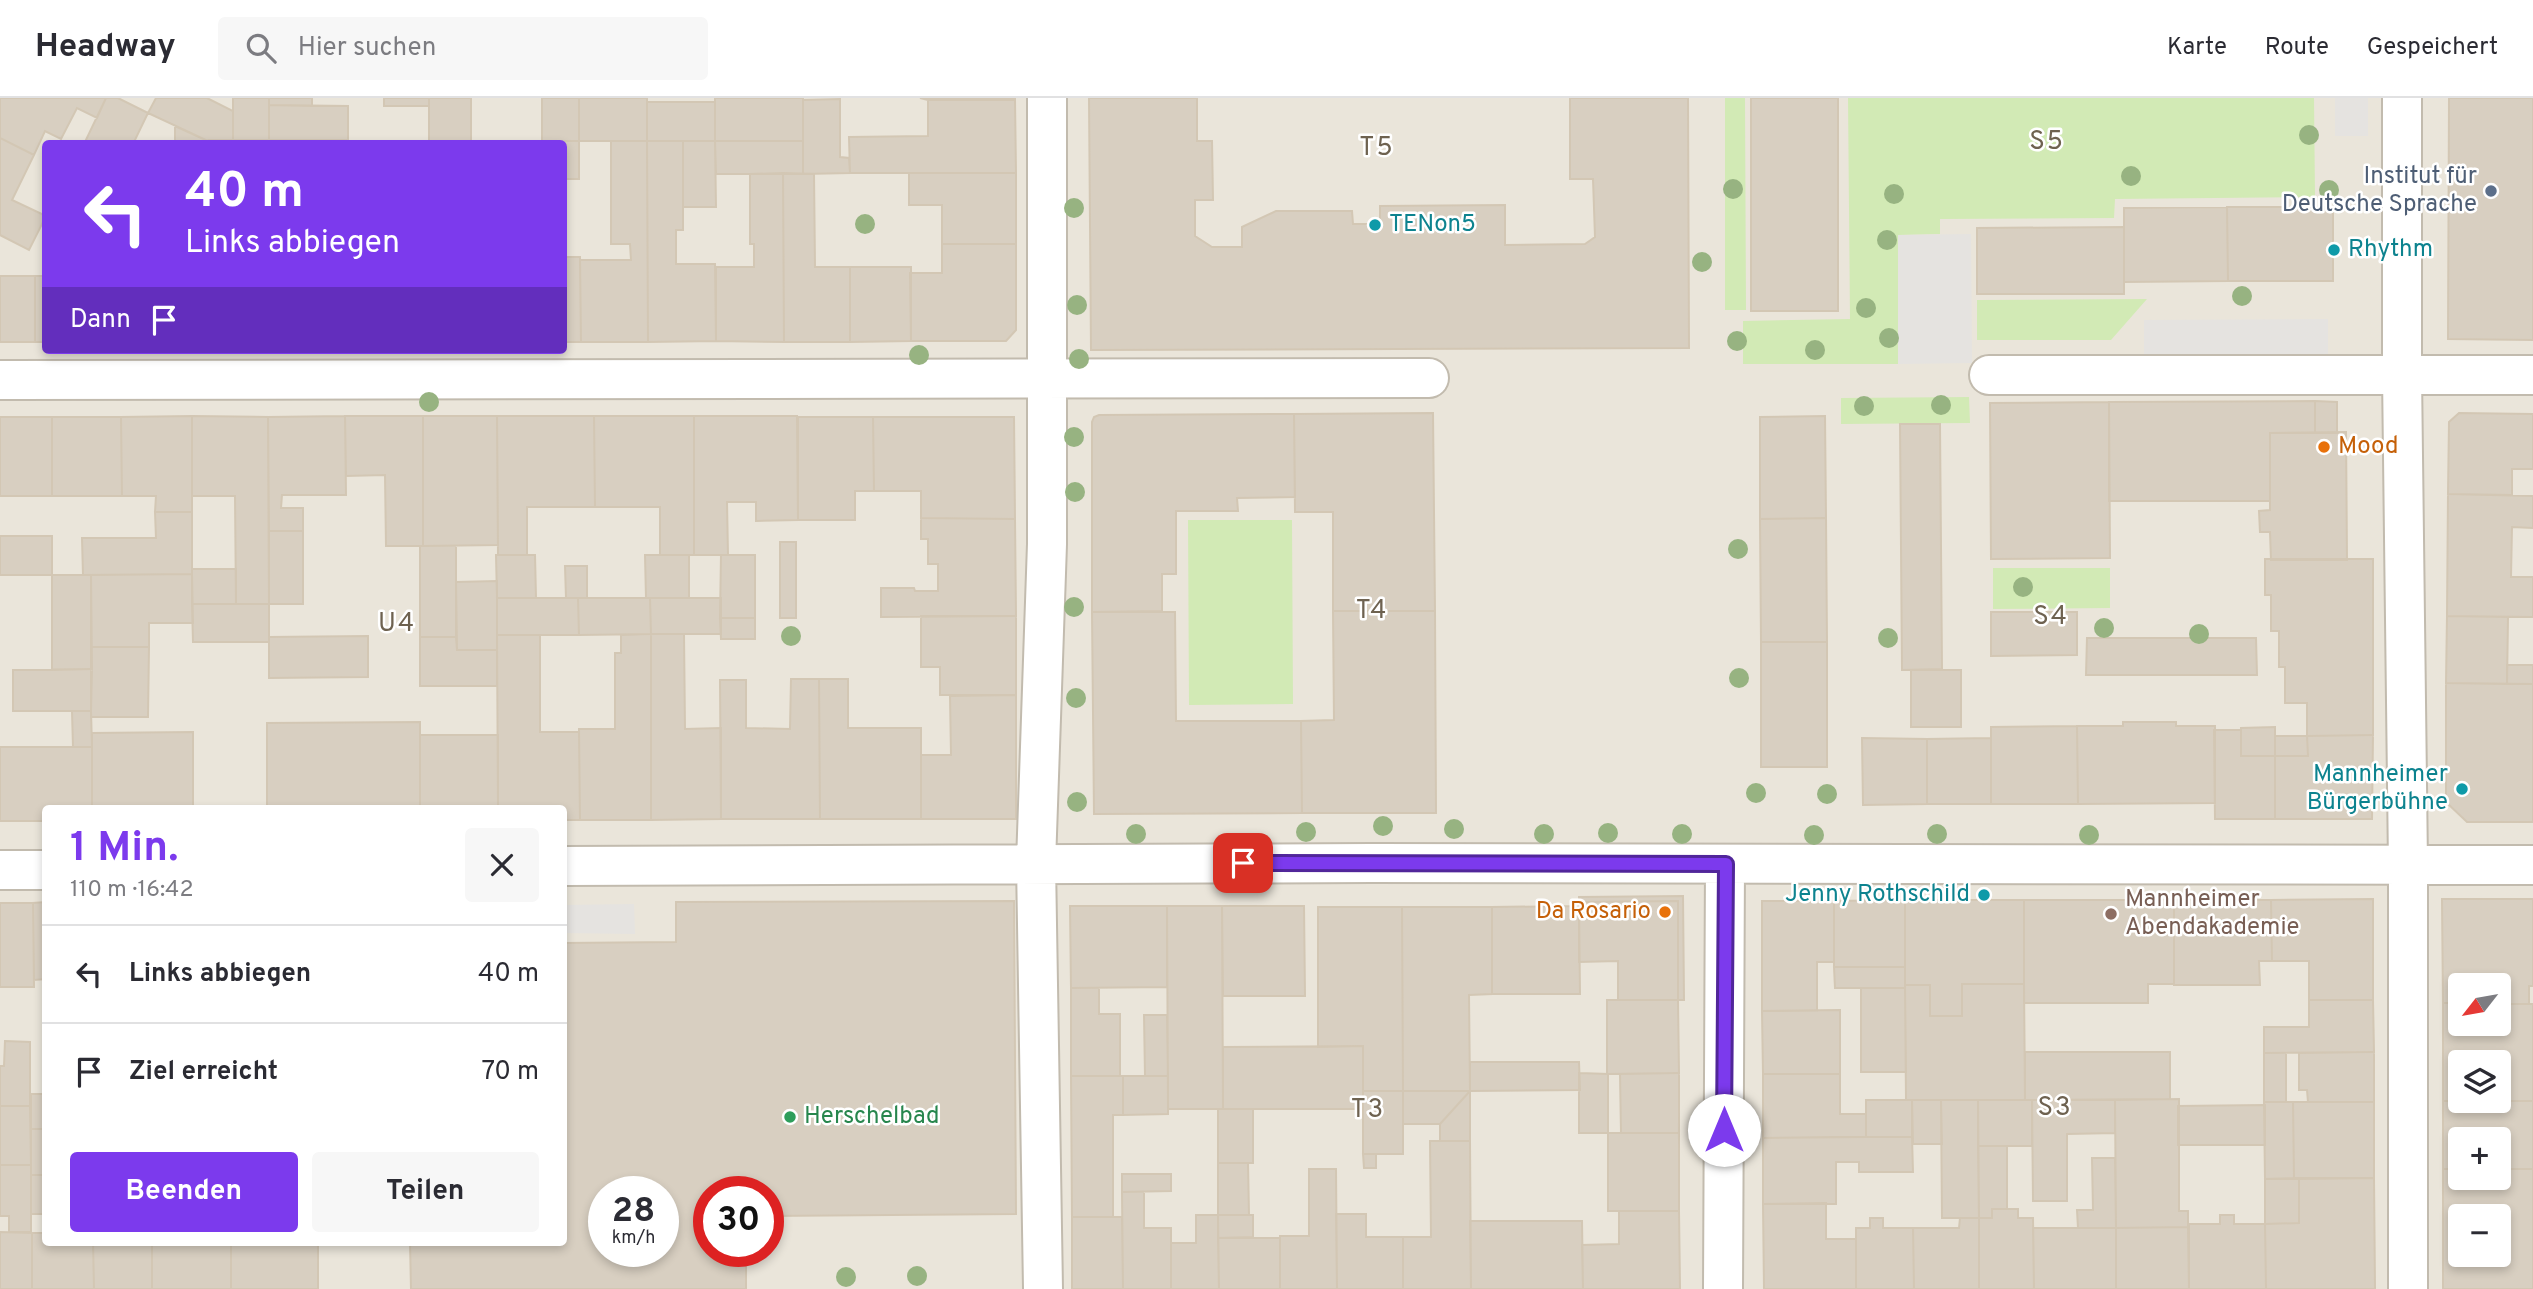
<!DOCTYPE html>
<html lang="de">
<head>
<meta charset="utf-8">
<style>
  body { margin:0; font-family:Overpass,sans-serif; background:#f7f7f7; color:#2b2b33; height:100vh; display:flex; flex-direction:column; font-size:26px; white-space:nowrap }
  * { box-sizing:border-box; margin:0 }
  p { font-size:23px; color:#7c7c81 }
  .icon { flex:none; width:38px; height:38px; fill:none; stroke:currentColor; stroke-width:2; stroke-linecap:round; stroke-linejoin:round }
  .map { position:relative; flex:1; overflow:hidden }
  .sheet { position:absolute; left:42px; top:707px; width:525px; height:441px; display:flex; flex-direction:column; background:#fff; border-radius:7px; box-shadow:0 4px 10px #0003 }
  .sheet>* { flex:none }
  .guide { position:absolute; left:42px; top:42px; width:525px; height:214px; border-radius:7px; box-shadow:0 4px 10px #0003; background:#7c3aed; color:#fff; overflow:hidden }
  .needle { width:46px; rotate:239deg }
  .fabs { position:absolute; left:2448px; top:875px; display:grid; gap:14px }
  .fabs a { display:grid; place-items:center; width:63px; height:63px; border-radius:7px; background:#fff; box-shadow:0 4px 10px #0003; font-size:35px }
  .speed { position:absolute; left:588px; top:1078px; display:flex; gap:14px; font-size:35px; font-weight:700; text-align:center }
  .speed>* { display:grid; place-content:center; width:91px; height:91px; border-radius:50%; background:#fff; box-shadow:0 4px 10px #0003; line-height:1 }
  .speed small { font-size:18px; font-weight:400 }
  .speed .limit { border:10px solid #d22; background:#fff; color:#111 }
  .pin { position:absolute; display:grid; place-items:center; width:60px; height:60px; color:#fff; margin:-30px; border-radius:14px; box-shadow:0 4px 10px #0006 }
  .me { position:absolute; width:77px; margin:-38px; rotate:0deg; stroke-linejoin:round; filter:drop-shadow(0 0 5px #0008) }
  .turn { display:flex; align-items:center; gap:24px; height:147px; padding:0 28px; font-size:32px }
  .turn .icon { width:91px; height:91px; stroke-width:2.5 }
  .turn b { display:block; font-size:49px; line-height:60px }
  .then { display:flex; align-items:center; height:66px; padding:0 28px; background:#0003; gap:14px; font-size:26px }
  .round { display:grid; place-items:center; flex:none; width:74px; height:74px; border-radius:7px; background:#f7f7f7 }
  .summary { display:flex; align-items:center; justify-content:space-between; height:119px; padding:0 28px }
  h1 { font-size:42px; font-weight:700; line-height:52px; color:#7c3aed }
  .action { display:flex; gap:14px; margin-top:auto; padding:14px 28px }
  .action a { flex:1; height:80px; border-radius:7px; background:#7c3aed; color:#fff; font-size:28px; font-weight:700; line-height:80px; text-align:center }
  .action a+a { background:#f7f7f7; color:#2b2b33 }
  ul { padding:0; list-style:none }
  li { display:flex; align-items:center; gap:21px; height:98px; padding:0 28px; border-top:2px solid #e1e1e2 }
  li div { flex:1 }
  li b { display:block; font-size:26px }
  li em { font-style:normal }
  header { display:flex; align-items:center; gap:42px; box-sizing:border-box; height:98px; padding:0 35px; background:#fff; border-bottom:2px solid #e1e1e2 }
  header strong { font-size:33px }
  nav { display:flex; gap:38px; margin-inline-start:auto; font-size:24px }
  .search { width:490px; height:63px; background:#f7f7f7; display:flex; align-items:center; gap:18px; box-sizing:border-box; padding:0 24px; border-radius:7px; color:#7c7c81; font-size:26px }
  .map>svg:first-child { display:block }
  .residential { fill:#eae5da; fill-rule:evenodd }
  .green { fill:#d2eab5 }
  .parking { fill:#e5e3e0 }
  .building { fill:#d8cfc1; stroke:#d3c7b4; stroke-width:2; fill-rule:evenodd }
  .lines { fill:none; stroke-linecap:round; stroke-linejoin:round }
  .minor-casing { stroke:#c2bbae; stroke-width:42 }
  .minor { stroke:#fff; stroke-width:38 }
  .tree { fill:#97b381 }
  .route-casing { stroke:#51269a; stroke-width:18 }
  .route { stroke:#7c3aed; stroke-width:12 }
  .service-dot { fill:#5c6f8a; stroke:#fff; stroke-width:2.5 }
  .culture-dot { fill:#0f9aa8; stroke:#fff; stroke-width:2.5 }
  .food-dot { fill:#e8710a; stroke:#fff; stroke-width:2.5 }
  .education-dot { fill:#8d6e63; stroke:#fff; stroke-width:2.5 }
  .leisure-dot { fill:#2e9e5b; stroke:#fff; stroke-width:2.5 }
  .labels { text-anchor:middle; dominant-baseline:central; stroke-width:5; stroke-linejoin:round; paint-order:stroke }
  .service-label { font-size:24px; fill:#4e5e75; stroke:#fff; text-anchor:end }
  .culture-label { font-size:24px; fill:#0d838f; stroke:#fff; text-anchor:start }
  .food-label { font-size:24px; fill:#c56008; stroke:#fff; text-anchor:start }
  .education-label { font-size:24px; fill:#785e54; stroke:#fff; text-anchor:start }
  .leisure-label { font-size:24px; fill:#27864d; stroke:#fff; text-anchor:start }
  .neighbourhood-label { font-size:26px; letter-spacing:2px; fill:#6e6250; stroke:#fff }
</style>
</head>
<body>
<header>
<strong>Headway</strong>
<div class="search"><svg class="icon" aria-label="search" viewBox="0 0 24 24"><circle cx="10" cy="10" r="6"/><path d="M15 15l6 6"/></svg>Hier suchen</div>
<nav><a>Karte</a><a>Route</a><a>Gespeichert</a></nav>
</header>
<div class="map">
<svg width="2533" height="1191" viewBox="0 0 2533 1191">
  <rect width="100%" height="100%" fill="#f6f3ec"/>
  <path class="residential" d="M0,0H2533V1191H0ZM46,46H564V252H46ZM46,710H564V1144H46ZM2460,887H2499V926H2460ZM2460,964H2499V1003H2460ZM2460,1041H2499V1080H2460ZM604,1094H663V1153H604ZM709,1094H768V1153H709ZM2460,1118H2499V1157H2460Z"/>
  <path class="green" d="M1725,0H1745L1746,212H1725Z
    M1848,0H2314L2315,99L2115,101L2114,120L1940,121V136L1898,137V266H1743V223L1850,221Z
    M2147,201L2111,242H1977V202Z
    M1969,299L1970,325L1841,326V300Z
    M1188,422H1292L1293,606L1189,607Z
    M1993,470H2110V510L1993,511Z"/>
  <path class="parking" d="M2335,0H2368V38H2335Z
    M1971,136L1972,265L1898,266V137Z
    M2328,221V258L2144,260V222Z
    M634,806L635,836L564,835V807Z"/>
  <path class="building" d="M0,0H106L97,20L77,10L61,41L45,33L34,57L0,40Z
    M106,0H118L148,15L133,46H84Z
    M156,0H207L233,13V42H209L210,44L148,15Z
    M233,0H269V42H233Z
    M269,0H312V8L269,7Z
    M384,0H429V8H384Z
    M429,0H471V43H429Z
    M542,0H579V43H542Z
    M579,0H647V43H579Z
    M715,0H803V43H715Z
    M920,0H1015V2H928Z
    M1089,0H1197V43H1212L1213,102H1195V138L1212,149H1242V129L1276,113H1352L1353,126H1380V108L1505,107V147L1585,146L1595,139L1593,81H1570V0H1688L1689,250L1091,252Z
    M1751,0H1838V213H1751Z
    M2449,0H2533V242L2448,241Z
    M840,1V59L849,60L850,75L803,76V2Z
    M928,2H1015L1016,75H850L849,39L928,38Z
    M647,4H715V43H647Z
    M269,7L348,8V42H269Z
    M175,28L210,44V46H175Z
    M0,40L34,57L12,102L46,118L29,152L0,137Z
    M209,42H282V46H210Z
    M510,43H579V81H564V46H510Z
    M611,43H647L648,244H581L580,162H631L630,146H611Z
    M647,43H683V132H676V166H715L716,243L648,244Z
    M683,43H715L716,109H683Z
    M715,43H803V76H716Z
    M783,75L814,76L815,169H850V244H784Z
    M783,75L784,244L716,243V169H754V146H750V76Z
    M909,75H1016V146H942V107H909Z
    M2227,109H2333V183H2228Z
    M2227,109L2228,183L2124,184V110Z
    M2124,129V196H1977V130Z
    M942,146H1016V232L1006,243H911L910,175H942Z
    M564,159H580L581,244H564Z
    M850,169H911V243L850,244Z
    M0,178H35V244H0Z
    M35,178H46V244H35Z
    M2315,303V335H2270V403H2109V304Z
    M2315,303L2337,304V335H2315Z
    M2109,304L2110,460L1991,461L1990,305Z
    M1433,315L1435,513H1333V414H1295L1294,316Z
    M2459,315L2533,316V371H2512V397L2448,396L2449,324Z
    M1294,316L1295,399L1237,400L1238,413H1176V476H1162V513L1092,514V324L1094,319L1099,317Z
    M192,318V414H155L156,398H122L121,319Z
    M192,318L268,319L269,506H236L235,398H192Z
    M345,318L346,397H282L281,410H303V433H269L268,319Z
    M345,318H423V448H386L385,377L346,378Z
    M423,318H497L498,447L423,448Z
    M497,318H594L595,409H527V457H498Z
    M594,318H694V457H660V409H595Z
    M694,318H797L798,422L756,423V404H727L728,457H694Z
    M1825,318L1826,420L1760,421V319Z
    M0,319H52V398H0Z
    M52,319H121L122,398H52Z
    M798,319H873L874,393H855V422H798Z
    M873,319H1014L1015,421L921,420V393H874Z
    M1900,326H1940L1942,571L1902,572Z
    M2346,334L2347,462H2271L2270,434H2260L2259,413L2270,412V335Z
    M2448,396L2533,398V430L2512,429L2511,479H2533V519L2447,518Z
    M155,414H192V476L83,477L82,440H156Z
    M921,420L1015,421L1016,518L881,519V490H914L915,493H938V466H928V441H921Z
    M1826,420L1827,544H1761L1760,421Z
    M269,433H303V506H269Z
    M0,438H52V477H0Z
    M780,444H796V520H780Z
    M420,448H456V539H420Z
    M496,457H535L536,500H497Z
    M645,457H689V500H646Z
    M721,457H755V520H720Z
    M2265,461H2373V637L2307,638V605H2285V569H2279V533H2271V497H2265Z
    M565,468H587V500H566Z
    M192,471H236V506H192Z
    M192,476L193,525H149V549H91V477Z
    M52,477H91L92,571L52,572Z
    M497,483V552H457L456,484Z
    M497,500H578L579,537H497Z
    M578,500H650L651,536L579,537Z
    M650,500H721V536H651Z
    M192,506H269V544H193Z
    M1333,513H1435L1436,715H1302L1301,623L1334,622Z
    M1092,514H1175L1176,623H1301L1302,715L1094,716Z
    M1991,514H2077V557L1991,558Z
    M921,518H1016V597H940V569H921Z
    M2447,518L2508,519L2507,586L2446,585Z
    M720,520H755V541H721Z
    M651,536H684L685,631L721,630V721L651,722Z
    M651,536V722H580L579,631H615V555H621V537Z
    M497,537H540V634H579L580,722H564V710H498Z
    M368,538V579L269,580V539Z
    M420,539H456L457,552H497V588H420Z
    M2087,540H2256L2257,577H2086Z
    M1761,544H1827V669H1761Z
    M91,549H149L148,619H91Z
    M2507,567H2533V586H2507Z
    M92,571L91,613H13V572Z
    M1911,572H1961V629H1911Z
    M791,581H819L820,721H721L720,582H746V630L790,631Z
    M819,581H848V630H921V721H820Z
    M2446,585L2533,586V724H2467L2446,704Z
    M1016,597V721H921V657H951L950,598Z
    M72,613H91L92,649H73Z
    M420,624V710H267V625Z
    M2123,624H2176V628H2215V705L2078,706L2077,628H2123Z
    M2077,628L2078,706H1991V629Z
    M2275,629V658H2241V630Z
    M2214,632H2241V658H2275V721H2215Z
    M193,634V710H92V635Z
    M420,637H498V710H420Z
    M2373,637L2372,721H2275V658H2308L2307,638Z
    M2275,638H2307L2308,658H2275Z
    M1862,640L1927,641V706L1863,707Z
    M1991,640V706H1927V641Z
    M0,649H92V710H46V723H0Z
    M1683,798L1684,902H1678V803L1579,804V799Z
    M2373,801V902H2309V863H2272L2271,802Z
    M2442,801H2533V888H2529V906H2499V887H2460V905H2443Z
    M1905,802H2024V886H1962V918H1930V887H1905Z
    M1905,802V869H1834V803Z
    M2024,802H2174V886H2148V905H2024Z
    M2174,802H2271L2272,863H2259L2260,887H2174Z
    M1014,803L1016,1116L768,1118V1094H709V1153H746V1191H411L410,1144H564V845L676,844V804ZM604,1094H663V1153H604Z
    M1678,803V902H1618V863L1579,864V804Z
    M1762,803H1834V864H1817V913H1762Z
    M46,804V881L34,882L33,805Z
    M0,805H33L34,889H0Z
    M1070,808H1167V889L1071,890Z
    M1167,808H1222L1223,1011H1168Z
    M1222,808H1304L1305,898H1223Z
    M1579,808L1580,896H1492V809Z
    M1318,809H1402L1403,993H1363V948L1318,949Z
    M1402,809H1492V896L1469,897L1470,993H1403Z
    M1834,869H1905V890H1835Z
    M1962,886H2024L2025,1002H1906L1905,887H1930V918H1962Z
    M1071,890H1099V916H1120V978H1071Z
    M1861,890H1905L1906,974H1861Z
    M1607,902H1678L1679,975L1607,976Z
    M2309,902H2373L2374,954L2264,955V929H2309Z
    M2443,905H2460V926H2499V906H2533V1003H2443ZM2460,964H2499V1003H2460Z
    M1840,912V976H1763L1762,913Z
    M1144,917H1167L1168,978H1145Z
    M5,943L30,944V1008H0V968H4Z
    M1363,948V1011H1223V949Z
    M2025,954H2170V1001L2025,1002Z
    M2374,954V1004H2308L2307,992H2299V955Z
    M2264,955H2286V1004H2264Z
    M1470,964H1579L1580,992L1470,993Z
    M1579,975L1608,976V1035H1579Z
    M1679,975V1035H1621L1620,976Z
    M1763,976H1840V1016H1866V1039L1763,1040Z
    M1071,978H1123V1017H1113V1119H1072Z
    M1123,978H1168V1016L1123,1017Z
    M1363,993H1403V1056H1363Z
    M1403,993H1470L1440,1026H1403Z
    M1470,993V1043H1440V1026Z
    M31,996H46V1031H31Z
    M2179,1001V1113H2188V1129L2116,1130L2115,1002Z
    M1866,1002H1912V1039H1866Z
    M1912,1002H1941L1942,1046H1913Z
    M1941,1002H1978L1979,1120H1942Z
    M1978,1002H2032V1048H1978Z
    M2032,1002H2115V1035L2067,1036V1103H2033Z
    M2443,1003H2533V1071H2499V1041H2460V1071H2443Z
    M2264,1004H2293L2294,1080L2265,1081Z
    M2293,1004H2374V1080H2294Z
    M2265,1007V1047H2178V1008Z
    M0,1008H30L31,1067H0Z
    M1218,1011H1253V1065H1218Z
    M31,1031H46V1077H31Z
    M1608,1035H1679V1113H1608Z
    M1836,1039H1912L1913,1074H1859V1064H1836V1106H1763V1040Z
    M1430,1043H1470L1471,1191H1403V1139H1431Z
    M1978,1048H2007V1111H1992V1120H1979Z
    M1363,1056H1376V1070H1364Z
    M2092,1060H2115L2116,1130H2078L2077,1112H2093Z
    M1218,1065H1248L1249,1117H1218Z
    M0,1067H31V1134H9V1118H0Z
    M1309,1071H1336L1337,1191H1280V1138H1309Z
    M2443,1071H2460V1080H2499V1071H2533V1191H2443ZM2460,1118H2499V1157H2460Z
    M1122,1076H1171V1093L1122,1094Z
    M31,1077H46V1116H31Z
    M2374,1080L2375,1191H2266L2265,1126L2299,1125V1081Z
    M2265,1081H2299V1125L2265,1126Z
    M1122,1094H1144V1130H1171V1191H1123Z
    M1826,1105V1141H1856V1191H1764L1763,1106Z
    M1992,1111H2018V1120H2033L2034,1191H1979V1120H1992Z
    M1619,1113H1679L1680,1191H1583L1582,1147L1619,1146Z
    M1336,1116H1366V1139H1403V1191H1337Z
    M1196,1117H1218L1219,1191H1171V1145H1196Z
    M1218,1117H1253V1139L1218,1140Z
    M2220,1117H2234V1126H2265L2266,1191H2189V1126H2220Z
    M1072,1119H1122L1123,1191H1072Z
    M1870,1120H1883V1130H1913L1914,1191H1856V1130H1870Z
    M1960,1120H1979V1191H1914L1913,1130H1959Z
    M1470,1123H1582L1583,1191H1471Z
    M2188,1129L2189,1191H2116V1130Z
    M2033,1130H2116V1191H2034Z
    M0,1134L32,1135V1191H0Z
    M32,1135H46V1144H93L94,1191H32Z
    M1218,1140H1280V1191H1219Z
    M93,1144H152V1191H94Z
    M152,1144H231V1191H152Z
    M231,1144H318V1191H231Z"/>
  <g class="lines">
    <defs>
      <path id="minor" d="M2402,0V276L2408,767V1191
        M1989,277H2533
        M0,282L1429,280
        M564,768L1372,765L2533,767
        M0,772H46
        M1043,1191L1036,765L1047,446V0
        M1723,1191L1725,766"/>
    </defs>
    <use href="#minor" class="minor-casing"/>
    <use href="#minor" class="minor"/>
  </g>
  <g class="tree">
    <circle cx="2309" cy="37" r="10"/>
    <circle cx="2131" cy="78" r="10"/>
    <circle cx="1733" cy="91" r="10"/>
    <circle cx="2329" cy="92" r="10"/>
    <circle cx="1894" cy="96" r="10"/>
    <circle cx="1074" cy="110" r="10"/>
    <circle cx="865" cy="126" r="10"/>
    <circle cx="1887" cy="142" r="10"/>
    <circle cx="1702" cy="164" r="10"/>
    <circle cx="2242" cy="198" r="10"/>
    <circle cx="1077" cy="207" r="10"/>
    <circle cx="1866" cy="210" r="10"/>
    <circle cx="1889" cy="240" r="10"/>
    <circle cx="1737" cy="243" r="10"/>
    <circle cx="1815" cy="252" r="10"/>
    <circle cx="919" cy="257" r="10"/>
    <circle cx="1079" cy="261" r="10"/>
    <circle cx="429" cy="304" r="10"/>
    <circle cx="1941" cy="307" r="10"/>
    <circle cx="1864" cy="308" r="10"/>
    <circle cx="1074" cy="339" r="10"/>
    <circle cx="1075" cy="394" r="10"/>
    <circle cx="1738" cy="451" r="10"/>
    <circle cx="2023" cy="489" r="10"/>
    <circle cx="1074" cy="509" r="10"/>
    <circle cx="2104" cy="530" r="10"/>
    <circle cx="2199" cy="536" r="10"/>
    <circle cx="791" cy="538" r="10"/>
    <circle cx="1888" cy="540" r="10"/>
    <circle cx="1739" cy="580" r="10"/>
    <circle cx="1076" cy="600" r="10"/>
    <circle cx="1756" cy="695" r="10"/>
    <circle cx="1827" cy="696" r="10"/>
    <circle cx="1077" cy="704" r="10"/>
    <circle cx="1383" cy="728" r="10"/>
    <circle cx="1454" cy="731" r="10"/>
    <circle cx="1306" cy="734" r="10"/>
    <circle cx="1608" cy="735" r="10"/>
    <circle cx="1136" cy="736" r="10"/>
    <circle cx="1544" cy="736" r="10"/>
    <circle cx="1682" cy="736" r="10"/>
    <circle cx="1937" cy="736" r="10"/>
    <circle cx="1814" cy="737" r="10"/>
    <circle cx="2089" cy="737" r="10"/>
    <circle cx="917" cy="1178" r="10"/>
    <circle cx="846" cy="1179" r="10"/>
  </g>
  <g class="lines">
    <defs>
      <path id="route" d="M1243,765L1726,766L1724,1032"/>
    </defs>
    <use href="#route" class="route-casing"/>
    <use href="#route" class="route"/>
  </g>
  <circle class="service-dot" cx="2491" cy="93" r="7"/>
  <g class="culture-dot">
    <circle cx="1375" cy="127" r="7"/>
    <circle cx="2334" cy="152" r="7"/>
    <circle cx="2462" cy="691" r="7"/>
    <circle cx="1984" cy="797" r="7"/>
  </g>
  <g class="food-dot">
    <circle cx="2324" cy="349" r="7"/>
    <circle cx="1665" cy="814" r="7"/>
  </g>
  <circle class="education-dot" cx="2111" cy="816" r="7"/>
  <circle class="leisure-dot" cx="790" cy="1019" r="7"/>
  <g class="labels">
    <g class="service-label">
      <text x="2477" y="79">Institut für<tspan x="2477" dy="28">Deutsche Sprache</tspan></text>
    </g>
    <g class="culture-label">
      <text x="1389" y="127">TENon5</text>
      <text x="2348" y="152">Rhythm</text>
      <text x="2448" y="677" text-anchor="end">Mannheimer<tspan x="2448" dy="28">Bürgerbühne</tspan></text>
      <text x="1970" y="797" text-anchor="end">Jenny Rothschild</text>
    </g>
    <g class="food-label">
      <text x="2338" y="349">Mood</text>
      <text x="1651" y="814" text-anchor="end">Da Rosario</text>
    </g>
    <g class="education-label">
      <text x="2125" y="802">Mannheimer<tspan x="2125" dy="28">Abendakademie</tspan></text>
    </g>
    <g class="leisure-label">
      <text x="804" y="1019">Herschelbad</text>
    </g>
    <g class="neighbourhood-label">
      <text x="2047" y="44">S5</text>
      <text x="1377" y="50">T5</text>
      <text x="1372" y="513">T4</text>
      <text x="2051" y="519">S4</text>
      <text x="397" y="526">U4</text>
      <text x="2055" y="1010">S3</text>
      <text x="1368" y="1012">T3</text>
    </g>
  </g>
</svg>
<div class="fabs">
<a><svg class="needle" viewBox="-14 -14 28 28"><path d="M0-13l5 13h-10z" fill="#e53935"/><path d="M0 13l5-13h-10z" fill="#7c7c81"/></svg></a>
<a><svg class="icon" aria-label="layers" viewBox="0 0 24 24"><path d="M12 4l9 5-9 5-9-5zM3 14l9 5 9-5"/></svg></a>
<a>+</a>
<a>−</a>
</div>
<div class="speed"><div>28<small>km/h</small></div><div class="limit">30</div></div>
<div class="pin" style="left:1243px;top:765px;background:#d93025"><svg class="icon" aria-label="arrive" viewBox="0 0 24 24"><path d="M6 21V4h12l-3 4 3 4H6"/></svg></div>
<svg class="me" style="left:1724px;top:1032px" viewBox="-20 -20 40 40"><circle r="19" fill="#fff"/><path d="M0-13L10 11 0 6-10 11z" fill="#7c3aed"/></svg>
<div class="guide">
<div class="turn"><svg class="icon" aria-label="left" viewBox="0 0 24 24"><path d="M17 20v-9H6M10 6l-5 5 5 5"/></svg><div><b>40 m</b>Links abbiegen</div></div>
<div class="then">Dann<svg class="icon" aria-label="arrive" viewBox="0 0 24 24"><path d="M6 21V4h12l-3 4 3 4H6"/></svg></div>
</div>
<section class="sheet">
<div class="summary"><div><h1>1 Min.</h1><p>110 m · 16:42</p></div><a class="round"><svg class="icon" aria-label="close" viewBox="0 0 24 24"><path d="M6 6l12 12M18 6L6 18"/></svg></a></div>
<ul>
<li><svg class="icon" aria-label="left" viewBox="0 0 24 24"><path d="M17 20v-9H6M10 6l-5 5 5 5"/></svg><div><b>Links abbiegen</b></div><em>40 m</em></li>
<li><svg class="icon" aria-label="arrive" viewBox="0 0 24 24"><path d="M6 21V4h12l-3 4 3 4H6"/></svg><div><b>Ziel erreicht</b></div><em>70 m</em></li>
</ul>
<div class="action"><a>Beenden</a><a>Teilen</a></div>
</section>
</div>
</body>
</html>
